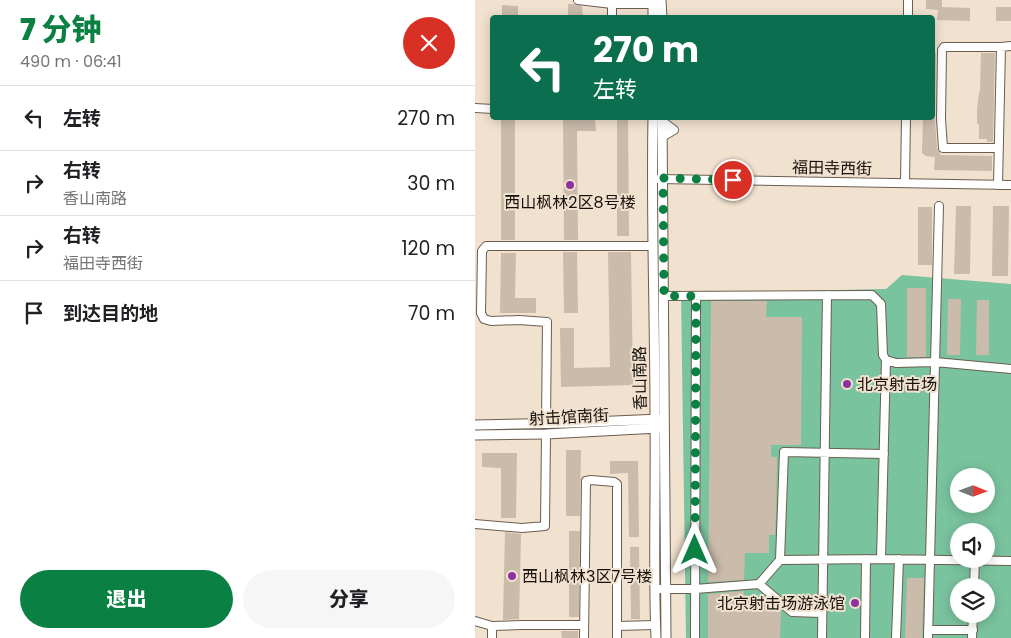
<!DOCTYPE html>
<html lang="zh">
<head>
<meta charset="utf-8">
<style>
  body { margin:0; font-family:Poppins,"Noto Sans SC",sans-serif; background:#f6f6f6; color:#202124; height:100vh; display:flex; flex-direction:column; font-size:19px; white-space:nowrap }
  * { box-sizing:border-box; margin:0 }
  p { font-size:16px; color:#757577 }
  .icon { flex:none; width:28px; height:28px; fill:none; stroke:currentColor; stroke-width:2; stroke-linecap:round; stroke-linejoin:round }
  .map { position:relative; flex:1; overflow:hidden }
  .details { display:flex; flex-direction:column; background:#fff; width:475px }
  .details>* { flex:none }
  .banner { position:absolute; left:15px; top:15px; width:445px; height:105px; border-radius:5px; box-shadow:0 2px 12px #0003; background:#0b6e4f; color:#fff; overflow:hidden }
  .needle { width:32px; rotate:91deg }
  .tools { position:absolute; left:475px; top:468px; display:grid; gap:10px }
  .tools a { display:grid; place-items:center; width:45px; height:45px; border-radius:50%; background:#fff; box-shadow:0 2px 12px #0003; font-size:25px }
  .pin { position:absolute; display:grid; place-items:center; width:42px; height:42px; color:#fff; margin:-21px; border:2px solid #fff; border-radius:50%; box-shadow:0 1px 5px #0007 }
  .me { position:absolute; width:55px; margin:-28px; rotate:0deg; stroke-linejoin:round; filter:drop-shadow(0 0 4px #0008) }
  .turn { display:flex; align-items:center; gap:18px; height:105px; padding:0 20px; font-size:22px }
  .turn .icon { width:65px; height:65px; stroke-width:2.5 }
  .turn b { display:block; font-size:35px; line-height:42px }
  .round { display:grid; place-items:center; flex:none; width:52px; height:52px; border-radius:26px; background:#f6f6f6 }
  .headline { display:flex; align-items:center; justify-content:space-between; height:85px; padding:0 20px }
  h1 { font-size:30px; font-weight:800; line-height:38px; color:#0b8043 }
  .action { display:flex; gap:10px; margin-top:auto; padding:10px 20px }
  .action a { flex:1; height:58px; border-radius:30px; background:#0b8043; color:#fff; font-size:20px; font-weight:800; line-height:58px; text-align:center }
  .action a+a { background:#f6f6f6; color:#202124 }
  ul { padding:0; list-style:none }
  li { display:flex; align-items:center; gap:15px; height:65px; padding:0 20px; border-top:1px solid #e0e0e0 }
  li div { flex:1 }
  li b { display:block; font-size:19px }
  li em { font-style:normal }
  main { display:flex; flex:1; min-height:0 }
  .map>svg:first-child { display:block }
  .green { fill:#7ac39f; fill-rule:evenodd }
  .building { fill:#cabbaa }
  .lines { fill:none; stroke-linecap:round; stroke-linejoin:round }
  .minor-casing { stroke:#6c5e4f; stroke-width:10 }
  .major-casing { stroke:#6c5e4f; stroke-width:11 }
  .minor { stroke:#fff; stroke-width:8 }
  .major { stroke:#fff; stroke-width:9 }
  .route { stroke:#0b8043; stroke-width:9; stroke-dasharray:0 16.2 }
  .poi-dot { fill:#8e339e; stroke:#f1e1cf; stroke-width:2 }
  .labels { text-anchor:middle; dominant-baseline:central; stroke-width:4; stroke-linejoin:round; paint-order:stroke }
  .street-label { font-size:16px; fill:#17110b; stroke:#f1e1cf }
  .poi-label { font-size:16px; fill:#17110b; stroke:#f1e1cf; text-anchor:start }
</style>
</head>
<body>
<main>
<section class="details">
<div class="headline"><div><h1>7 分钟</h1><p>490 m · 06:41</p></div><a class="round" style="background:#d93025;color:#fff"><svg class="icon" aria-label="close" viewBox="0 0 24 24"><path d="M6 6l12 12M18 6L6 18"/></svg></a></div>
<ul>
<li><svg class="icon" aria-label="left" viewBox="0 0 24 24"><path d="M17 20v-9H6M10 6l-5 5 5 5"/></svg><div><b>左转</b></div><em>270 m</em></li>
<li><svg class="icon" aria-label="right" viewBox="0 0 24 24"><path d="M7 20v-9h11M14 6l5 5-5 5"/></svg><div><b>右转</b><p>香山南路</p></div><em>30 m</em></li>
<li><svg class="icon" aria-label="right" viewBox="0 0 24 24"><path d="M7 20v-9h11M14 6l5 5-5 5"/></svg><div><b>右转</b><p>福田寺西街</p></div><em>120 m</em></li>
<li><svg class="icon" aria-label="arrive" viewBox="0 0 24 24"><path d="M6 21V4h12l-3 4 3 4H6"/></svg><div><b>到达目的地</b></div><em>70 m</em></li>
</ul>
<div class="action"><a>退出</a><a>分享</a></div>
</section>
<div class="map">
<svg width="536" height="638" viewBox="0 0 536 638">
  <rect width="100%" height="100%" fill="#f1e1cf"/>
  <path class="green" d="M427,275L536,284V638H211L206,293L411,289ZM484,476H511V504H484ZM484,531H511V559H484ZM484,586H511V614H484Z"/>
  <path class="building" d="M451,0H467V7L495,8V21L462,20L463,10L451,9Z
    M93,4H99L107,6L108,18H93Z
    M27,5L43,6V18H27Z
    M521,7H536V21H521Z
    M458,52L461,53L460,119L462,148L465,153V155L517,156V171L459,170L460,157L451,156L447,153L448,118H458Z
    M506,53H520L518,142H512V139H504V124H502V110L504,92H505Z
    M26,118H40V240H26Z
    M142,118H153L154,236H142Z
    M88,119H120L121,131H102L103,240H89Z
    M481,206H496L495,274H479Z
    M518,206H534L533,276H517Z
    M443,207H457V265H443Z
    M88,252H102L103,313H89Z
    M133,252H156L158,385L86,387L85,328H99V368L135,367Z
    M26,253H41L40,298H61V313H25Z
    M432,288H451V357H432Z
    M473,299H486L485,355H472Z
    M502,300H514V355H501Z
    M236,301H292L291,317H327L326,445H296V457H302L301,514L300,535H294V553H270L269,580L233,582Z
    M91,450H106L105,516H91Z
    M7,453H42L41,518H26V468L7,467Z
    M135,461H163L164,537H154L153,473L135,474Z
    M94,531H105L104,617H94Z
    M30,532L46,534L44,619L28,620Z
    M155,547H164L165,619H156Z
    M432,578H449L447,638H430Z
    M269,591V607H303L306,610L305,638H233V594Z
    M86,631H103V638H87Z"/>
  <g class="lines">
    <defs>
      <path id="minor" d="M103,0L137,4H178
        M137,4V18
        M433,18V0
        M0,108L18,109
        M187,121L199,130L187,137
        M524,148H468L466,119L467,50L469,47H526L536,46
        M183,179L536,185
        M430,182L431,118
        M523,185L526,47
        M189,296L397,295L406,304L408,355L411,360L421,363L460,362L536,369
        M71,423L72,322L44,320L16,321L9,319L6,313L7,251L11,246H178
        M0,524L47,528L70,526L71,434
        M406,559L411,360
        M305,560L309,452L409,454
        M284,584L317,612L347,613
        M499,586L500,560
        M180,589H220L284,584L305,560L406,559L536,561
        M0,621L17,626L46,625H109
        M142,626L180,625
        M453,630H498
        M17,638V626
        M109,638L111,481L116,480L139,482L142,484V638
        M220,638L221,296
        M347,638L352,295
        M390,638L391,559
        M421,638L424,559
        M453,638L464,206
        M497,638L498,614"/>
      <path id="major" d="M186,0L187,18
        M178,18V0
        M178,118C176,218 180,318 180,418C181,491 178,565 181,638
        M187,118L191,638
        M0,425L94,423L185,419
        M0,435L71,434L184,428"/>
    </defs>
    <use href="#minor" class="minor-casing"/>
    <use href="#major" class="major-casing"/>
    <use href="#minor" class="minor"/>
    <use href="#major" class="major"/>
  </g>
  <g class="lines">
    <path class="route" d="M220,550L221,296H189L188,178L258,180"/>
  </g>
  <g class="poi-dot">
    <circle cx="95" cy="185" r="5"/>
    <circle cx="372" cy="384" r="5"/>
    <circle cx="37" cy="576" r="5"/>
    <circle cx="380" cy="603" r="5"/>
  </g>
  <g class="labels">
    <g class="street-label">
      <text transform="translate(357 168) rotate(1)">福田寺西街</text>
      <text transform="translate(165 378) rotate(-91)">香山南路</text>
      <text transform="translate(94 417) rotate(-3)">射击馆南街</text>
    </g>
    <g class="poi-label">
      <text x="95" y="202" text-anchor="middle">西山枫林2区8号楼</text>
      <text x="382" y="384">北京射击场</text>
      <text x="47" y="576">西山枫林3区7号楼</text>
      <text x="370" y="603" text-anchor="end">北京射击场游泳馆</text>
    </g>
  </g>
</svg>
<div class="tools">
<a><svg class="needle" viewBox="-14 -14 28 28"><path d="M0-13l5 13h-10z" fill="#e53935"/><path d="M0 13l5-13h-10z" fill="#757577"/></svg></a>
<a><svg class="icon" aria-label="sound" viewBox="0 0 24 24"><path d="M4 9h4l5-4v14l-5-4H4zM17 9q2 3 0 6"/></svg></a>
<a><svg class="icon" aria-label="layers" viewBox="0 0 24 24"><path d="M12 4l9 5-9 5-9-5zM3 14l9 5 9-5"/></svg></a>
</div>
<div class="pin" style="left:258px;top:180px;background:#d93025"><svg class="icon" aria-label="arrive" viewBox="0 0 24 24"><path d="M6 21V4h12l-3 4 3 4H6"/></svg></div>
<svg class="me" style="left:220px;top:550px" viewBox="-20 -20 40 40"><path d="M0-17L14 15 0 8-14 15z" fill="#0b8043" stroke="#fff" stroke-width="4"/></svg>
<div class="banner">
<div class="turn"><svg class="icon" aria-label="left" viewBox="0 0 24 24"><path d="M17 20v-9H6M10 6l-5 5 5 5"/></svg><div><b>270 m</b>左转</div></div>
</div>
</div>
</main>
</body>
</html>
